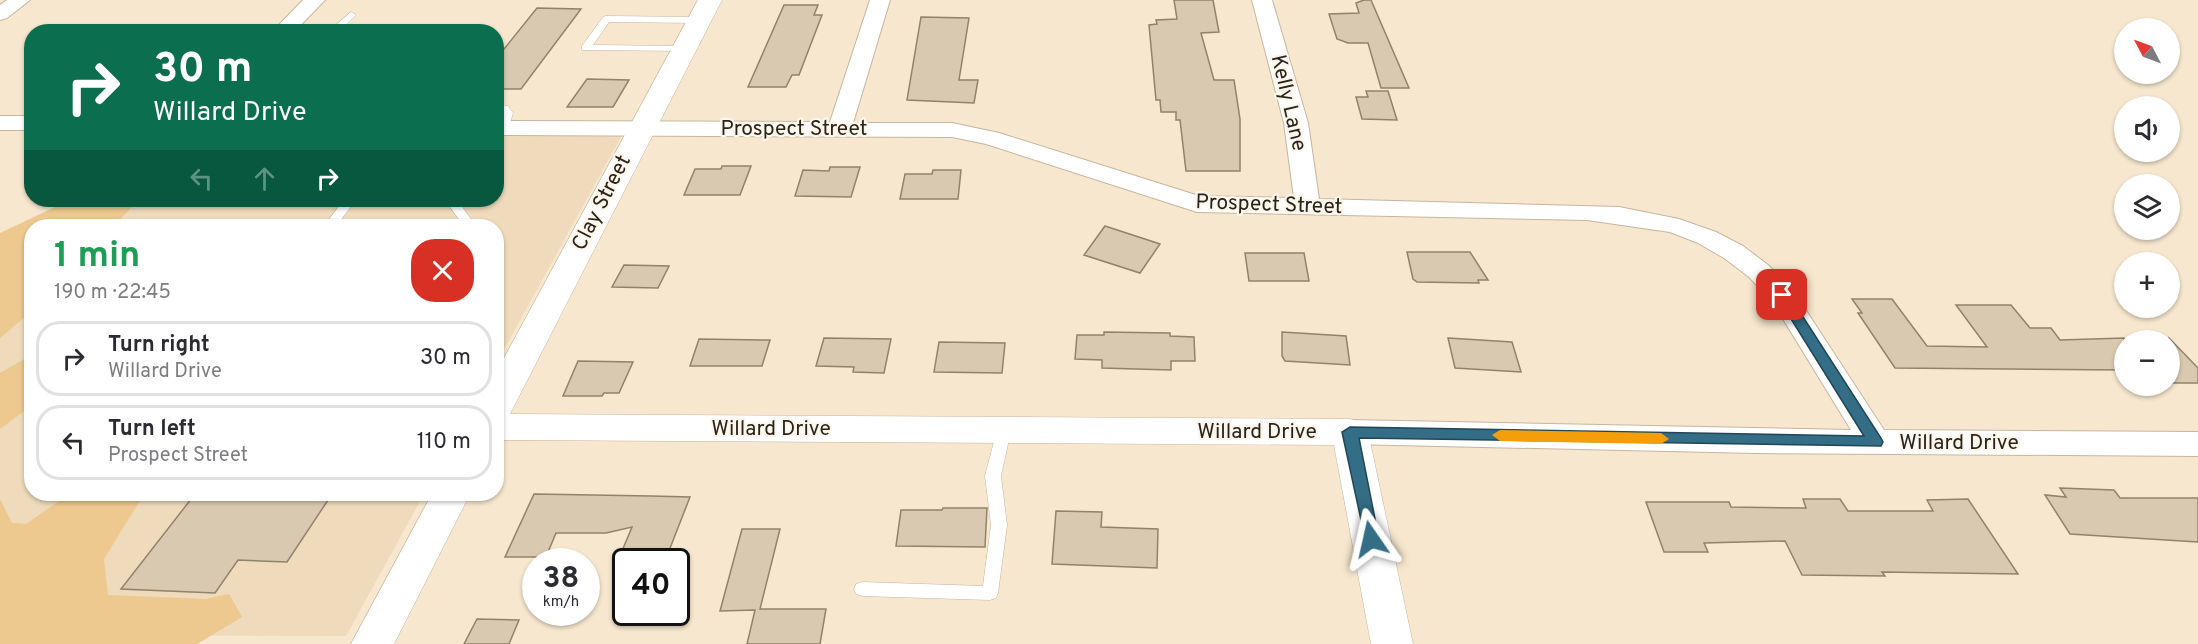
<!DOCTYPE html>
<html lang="en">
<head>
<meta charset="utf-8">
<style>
  body { margin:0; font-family:Overpass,sans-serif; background:#f2f2f3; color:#2b2b33; height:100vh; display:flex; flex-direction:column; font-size:22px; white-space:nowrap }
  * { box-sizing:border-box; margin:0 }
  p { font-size:20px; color:#7c7c81 }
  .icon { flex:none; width:33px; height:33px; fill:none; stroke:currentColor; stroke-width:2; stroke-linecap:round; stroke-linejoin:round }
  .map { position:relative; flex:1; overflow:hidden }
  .side { position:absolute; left:24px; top:219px; width:480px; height:282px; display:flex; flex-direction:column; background:#fff; border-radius:24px; box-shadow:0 2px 4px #0004 }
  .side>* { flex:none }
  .top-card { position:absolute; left:24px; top:24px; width:480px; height:183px; border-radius:24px; box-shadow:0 2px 4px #0004; background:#0b6e4f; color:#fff; overflow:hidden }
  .needle { width:39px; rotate:311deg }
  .buttons { position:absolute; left:2114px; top:18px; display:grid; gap:12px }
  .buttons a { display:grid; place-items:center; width:66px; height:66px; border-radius:50%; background:#fff; box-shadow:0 2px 4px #0004; font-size:30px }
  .speed { position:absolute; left:522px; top:548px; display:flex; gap:12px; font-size:30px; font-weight:700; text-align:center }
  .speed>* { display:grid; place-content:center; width:78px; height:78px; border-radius:50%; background:#fff; box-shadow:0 2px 4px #0004; line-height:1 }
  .speed small { font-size:15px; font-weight:400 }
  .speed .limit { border:3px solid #111; border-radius:9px; background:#fff; color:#111 }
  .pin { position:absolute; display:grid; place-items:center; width:51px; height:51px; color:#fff; margin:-26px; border-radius:12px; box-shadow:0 3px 9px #0006 }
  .me { position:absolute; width:66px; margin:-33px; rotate:349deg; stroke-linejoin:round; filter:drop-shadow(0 0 4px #0008) }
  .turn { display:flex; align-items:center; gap:21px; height:126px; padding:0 30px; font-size:27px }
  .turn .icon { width:78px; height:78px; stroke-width:2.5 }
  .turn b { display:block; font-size:42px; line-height:51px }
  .lanes { display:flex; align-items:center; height:57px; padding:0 30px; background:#0003; justify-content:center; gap:30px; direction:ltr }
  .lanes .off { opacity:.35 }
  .round { display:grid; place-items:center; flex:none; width:63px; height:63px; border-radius:24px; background:#f2f2f3 }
  .headline { display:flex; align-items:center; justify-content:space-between; height:102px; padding:0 30px }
  h1 { font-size:36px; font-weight:700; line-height:45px; color:#1e9e55 }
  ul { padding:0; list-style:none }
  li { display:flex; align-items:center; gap:18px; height:75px; margin:0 12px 9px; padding:0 18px; border:3px solid #e1e1e2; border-radius:24px }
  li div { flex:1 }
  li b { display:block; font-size:22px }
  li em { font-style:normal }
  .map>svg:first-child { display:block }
  .built { fill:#efdabb }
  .green { fill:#edc88f }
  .building { fill:#d9c9b0; stroke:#91826b; stroke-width:1.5 }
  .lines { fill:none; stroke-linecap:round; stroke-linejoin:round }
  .lane-casing { stroke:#c6b69e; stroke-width:1 }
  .street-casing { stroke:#c6b69e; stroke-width:2 }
  .secondary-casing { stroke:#c6b69e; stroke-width:1 }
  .lane { fill:#fff; fill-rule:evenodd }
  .street { fill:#fff; fill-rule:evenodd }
  .secondary { fill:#fff; fill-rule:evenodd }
  .route { fill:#336d86; stroke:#214757; stroke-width:1.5 }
  .slow { fill:#f59e0b }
  .labels { text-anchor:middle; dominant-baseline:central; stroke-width:4.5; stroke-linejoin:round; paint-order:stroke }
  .street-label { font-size:21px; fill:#29231a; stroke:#fcf6ec }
</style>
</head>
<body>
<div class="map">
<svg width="2198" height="644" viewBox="0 0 2198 644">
  <rect width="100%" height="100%" fill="#f7e7ce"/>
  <path class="built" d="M622,135L497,362L496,226H58L87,200H496L497,136Z
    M31,251L32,494H424L346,636L92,635L0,644V281Z"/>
  <path class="green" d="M70,200H138L114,226H32L31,312L0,338V233Z
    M31,355V406L0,429V373Z
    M69,494H144L104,559L108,595L205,599L229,594L242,617L197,644H0V499L12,523L26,524Z"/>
  <path class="building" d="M1174,0H1213L1219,32L1201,33L1214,80H1234L1240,119V171H1186L1180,120H1176V112H1161L1160,100H1156L1149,25L1157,24L1156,20L1177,19Z
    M1364,0H1371L1409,88H1381L1368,43H1348L1337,39L1329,14L1359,13L1356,3Z
    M784,5H818L814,15H822L799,75H792L786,87H748Z
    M537,8L581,9L521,89H496V59Z
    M921,17L969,18L959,80H978L974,103L907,100Z
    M587,79L629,80L613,107H567Z
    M1366,91H1388L1397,120L1362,119L1356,97H1368Z
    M722,166H751L740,195H684L695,169H721Z
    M830,167H860L851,197L795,196L803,170L829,171Z
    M933,170H961L958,199H900L905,174H932Z
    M1105,226L1160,244L1140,273L1084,255Z
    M1407,252H1470L1488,280H1478L1479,283L1417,282L1413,279Z
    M1245,253H1304L1309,281H1249Z
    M624,265L669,266L658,288L612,287Z
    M1852,299H1892L1927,346L1987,347L1956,305H2011L2030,328H2051L2060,340L2124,338V370L1895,368L1858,313H1862Z
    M1104,332L1170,333V336L1194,337L1195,361H1171V370L1102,368V360L1075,359L1077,335H1104Z
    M1282,332L1346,336L1350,365L1285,361L1282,356Z
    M824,338L891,339L884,373L853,372L854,367L816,366Z
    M1448,338L1512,342L1521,372L1455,368Z
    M2169,338L2198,368V383H2169Z
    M699,339L770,340L762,366H690Z
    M939,342L1005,343L1002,373L934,372Z
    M578,361L633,362L619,393H604L602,396H563Z
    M2060,488L2114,490L2120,498H2198V542L2070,534L2045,495L2066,497Z
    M195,494H332L287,562L238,560L215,593L121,589Z
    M534,494L651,496L690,497L665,561L619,558L632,527L606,533H556L546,557H505Z
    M1803,499H1840L1848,511H1933L1927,500L1968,499L2018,574L1882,572L1885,576L1802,575L1785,541L1704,543L1708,552H1664L1646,502H1729L1731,507L1806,508Z
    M943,508H987L985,547L896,546L901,510H942Z
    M1056,511L1102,512L1101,527L1158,529L1157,568L1052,564Z
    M742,529H780L760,609H826L820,644H747L755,610L720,611Z
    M477,619L519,620L509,644H464Z"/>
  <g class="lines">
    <defs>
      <path id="lane" d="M351,12L356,15L339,32H328Z
        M606,16L698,17L703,20L698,23L609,22L593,45L683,46L688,49L687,51L582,50V46L603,17Z
        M496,104L508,106L513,113L508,130L504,131L498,128L502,113L496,110Z
        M344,200H356L342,218L344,226H332L330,218Z
        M445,200H457L476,226H464Z
        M1004,425L1009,426L1011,430L1001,476L1007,525L998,593L996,598L990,600L862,596L856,594L854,589L856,584L862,582L983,586L991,525L985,476L997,430L999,426Z"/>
      <path id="street" d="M7,0H30L7,18L0,20V5Z
        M303,0H325L294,32H272Z
        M870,0H890L853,123H952L999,133L1199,196L1294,198L1284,123L1252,0H1272L1308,123L1319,199L1619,207L1679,219L1716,232L1743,246L1768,265L1792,289L1884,430L2198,432V456L1756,453L1350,444L1339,440L1334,432L1339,424L1350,420L1851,430L1772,301L1749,277L1724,258L1698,243L1670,232L1587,220L1197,212L986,144L952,137L496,135V121L830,122Z
        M0,116H32V130H0Z"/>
      <path id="secondary" d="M698,0H722L510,414L1350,419L1363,423L1368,432L1413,644H1371L1334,445L496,440V373Z
        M432,494H470L394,644H351Z"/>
    </defs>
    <use href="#lane" class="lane-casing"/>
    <use href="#street" class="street-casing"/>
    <use href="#secondary" class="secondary-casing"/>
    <use href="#lane" class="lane"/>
    <use href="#street" class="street"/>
    <use href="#secondary" class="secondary"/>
  </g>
  <path class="route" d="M1782,291L1787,292L1881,438L1883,442L1881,446L1359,438L1379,539L1377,543H1366L1342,432L1350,427L1864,436L1776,295Z"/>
  <path class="slow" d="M1500,430L1661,433L1669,439L1661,444L1500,441L1492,435Z"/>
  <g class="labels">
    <g class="street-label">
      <text transform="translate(1288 103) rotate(77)">Kelly Lane</text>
      <text x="794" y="129">Prospect Street</text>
      <text transform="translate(602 203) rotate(-63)">Clay Street</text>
      <text transform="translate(1269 205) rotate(2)">Prospect Street</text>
      <text x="771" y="429">Willard Drive</text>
      <text x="1257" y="432">Willard Drive</text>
      <text x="1959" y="443">Willard Drive</text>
    </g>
  </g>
</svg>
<div class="buttons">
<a><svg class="needle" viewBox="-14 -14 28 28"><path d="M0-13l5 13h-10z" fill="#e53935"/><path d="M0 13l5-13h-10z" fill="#7c7c81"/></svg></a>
<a><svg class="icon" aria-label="sound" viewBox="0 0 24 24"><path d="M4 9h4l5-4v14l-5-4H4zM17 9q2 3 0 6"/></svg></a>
<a><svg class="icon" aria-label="layers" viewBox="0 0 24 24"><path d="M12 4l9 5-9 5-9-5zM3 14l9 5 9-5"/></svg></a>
<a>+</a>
<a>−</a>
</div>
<div class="speed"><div>38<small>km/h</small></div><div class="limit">40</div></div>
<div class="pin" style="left:1782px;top:295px;background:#d93025"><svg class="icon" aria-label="arrive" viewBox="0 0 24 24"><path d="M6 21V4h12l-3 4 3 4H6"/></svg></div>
<svg class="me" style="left:1371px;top:539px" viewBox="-20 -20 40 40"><path d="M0-17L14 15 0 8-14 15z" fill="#336d86" stroke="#fff" stroke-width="4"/></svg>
<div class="top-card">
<div class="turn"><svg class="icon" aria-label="right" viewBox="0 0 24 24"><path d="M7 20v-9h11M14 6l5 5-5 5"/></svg><div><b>30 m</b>Willard Drive</div></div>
<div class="lanes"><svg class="icon off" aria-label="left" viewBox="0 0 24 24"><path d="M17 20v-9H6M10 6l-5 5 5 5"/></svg><svg class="icon off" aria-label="ahead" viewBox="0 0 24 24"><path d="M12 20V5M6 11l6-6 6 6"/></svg><svg class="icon" aria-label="right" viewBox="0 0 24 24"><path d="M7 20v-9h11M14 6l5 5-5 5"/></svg></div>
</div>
<section class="side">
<div class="headline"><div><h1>1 min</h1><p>190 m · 22:45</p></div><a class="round" style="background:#d93025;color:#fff"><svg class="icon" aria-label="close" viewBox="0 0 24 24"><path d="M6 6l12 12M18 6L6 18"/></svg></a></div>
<ul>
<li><svg class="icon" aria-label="right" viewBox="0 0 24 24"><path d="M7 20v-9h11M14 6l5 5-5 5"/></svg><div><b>Turn right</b><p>Willard Drive</p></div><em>30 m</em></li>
<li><svg class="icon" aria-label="left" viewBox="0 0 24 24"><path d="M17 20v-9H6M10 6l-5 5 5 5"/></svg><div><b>Turn left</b><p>Prospect Street</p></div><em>110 m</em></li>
</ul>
</section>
</div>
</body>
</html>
